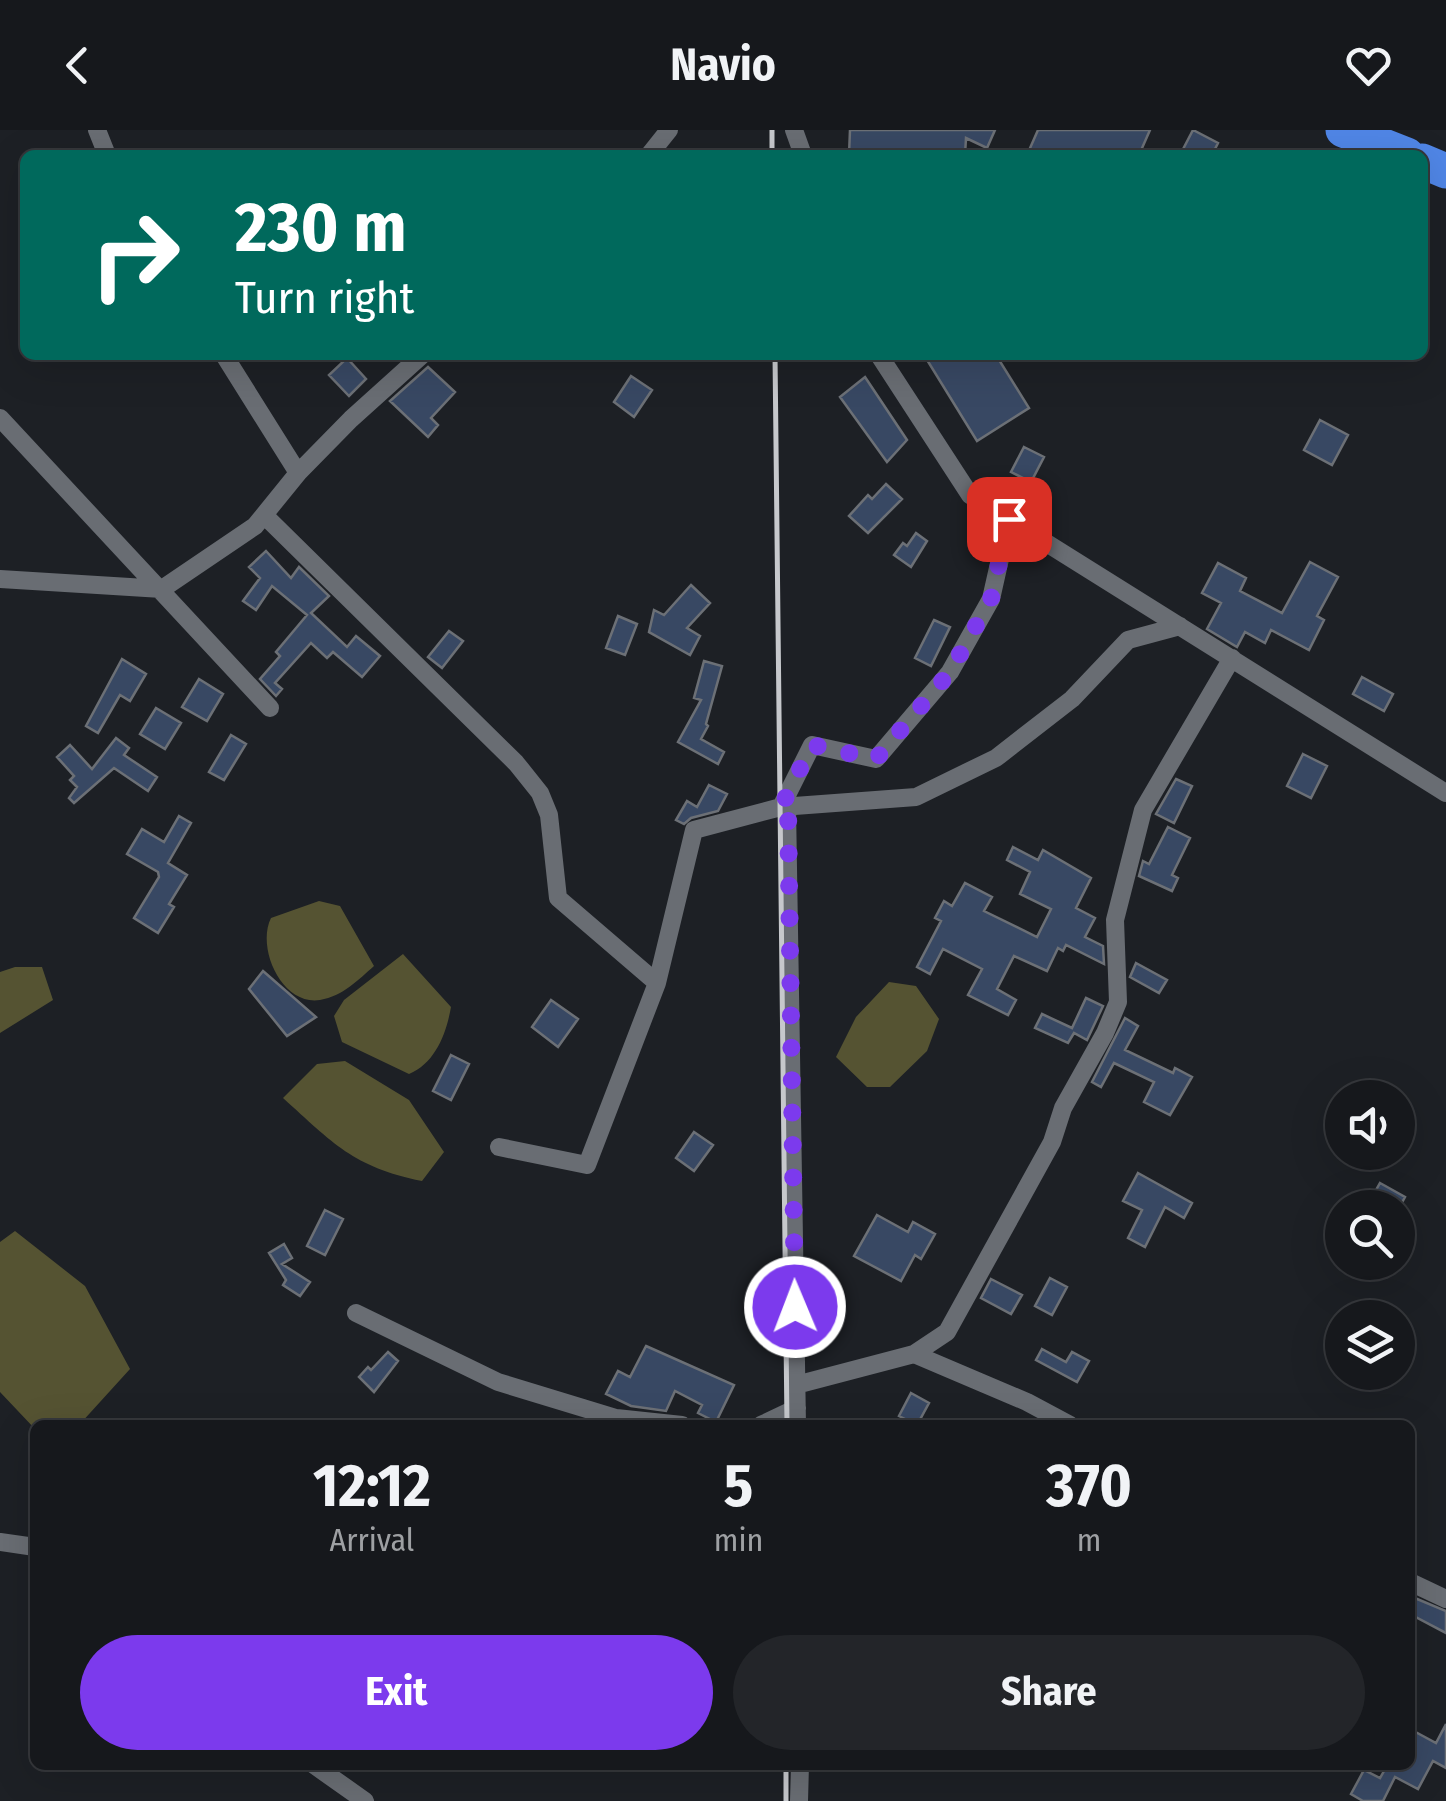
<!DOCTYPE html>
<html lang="en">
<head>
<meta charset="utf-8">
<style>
  body { margin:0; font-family:"Fira Sans Condensed",sans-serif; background:#232529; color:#f1f3f6; height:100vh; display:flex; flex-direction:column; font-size:38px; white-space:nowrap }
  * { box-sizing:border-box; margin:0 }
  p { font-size:32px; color:#9ea0a3 }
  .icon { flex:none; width:55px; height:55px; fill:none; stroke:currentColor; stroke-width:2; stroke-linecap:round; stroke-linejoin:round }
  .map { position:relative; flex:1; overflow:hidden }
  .panel { position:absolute; left:30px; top:1290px; width:1385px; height:350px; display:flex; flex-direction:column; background:#16181c; border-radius:15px; box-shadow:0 10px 40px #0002,0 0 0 2px #35373b }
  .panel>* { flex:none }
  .hud { position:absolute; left:20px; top:20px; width:1408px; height:210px; border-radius:15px; box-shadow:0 10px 40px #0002,0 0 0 2px #35373b; background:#00695c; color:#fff; overflow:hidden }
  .buttons { position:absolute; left:1325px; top:950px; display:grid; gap:20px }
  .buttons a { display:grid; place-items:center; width:90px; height:90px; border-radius:50%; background:#16181c; box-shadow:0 10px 40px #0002,0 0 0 2px #35373b; font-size:50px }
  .pin { position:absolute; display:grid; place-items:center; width:85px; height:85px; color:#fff; margin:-42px; border-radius:20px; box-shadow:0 5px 15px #0006 }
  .me { position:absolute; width:110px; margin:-55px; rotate:359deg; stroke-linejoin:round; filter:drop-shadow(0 0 8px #0008) }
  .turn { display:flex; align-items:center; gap:35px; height:210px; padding:0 50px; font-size:45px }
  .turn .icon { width:130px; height:130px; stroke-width:2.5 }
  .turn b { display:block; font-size:70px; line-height:85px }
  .eta { display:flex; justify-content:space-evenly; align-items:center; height:170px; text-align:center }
  .eta b { font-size:60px; font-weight:700; line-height:70px }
  .primary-button { display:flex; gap:20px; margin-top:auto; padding:20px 50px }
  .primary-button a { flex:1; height:115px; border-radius:60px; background:#7c3aed; color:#fff; font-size:40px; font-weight:700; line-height:115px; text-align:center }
  .primary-button a+a { background:#232529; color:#f1f3f6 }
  header { display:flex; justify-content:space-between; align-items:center; height:130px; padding:0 50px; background:#16181c; font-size:45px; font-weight:700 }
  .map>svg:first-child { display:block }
  .water { fill:#555332 }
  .building { fill:#384863; stroke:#6c7076; stroke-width:2.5 }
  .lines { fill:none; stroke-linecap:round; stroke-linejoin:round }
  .street { stroke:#696d73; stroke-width:18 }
  .highway { stroke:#5086e6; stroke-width:35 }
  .rail { stroke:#c6c8cc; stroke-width:5 }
  .route { stroke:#7c3aed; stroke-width:18; stroke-dasharray:0 32.4 }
</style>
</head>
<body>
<header><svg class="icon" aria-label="back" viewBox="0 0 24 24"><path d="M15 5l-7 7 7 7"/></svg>Navio<svg class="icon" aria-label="heart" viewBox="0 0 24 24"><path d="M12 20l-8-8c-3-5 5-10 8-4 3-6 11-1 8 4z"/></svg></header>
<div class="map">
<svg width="1446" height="1671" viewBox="0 0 1446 1671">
  <rect width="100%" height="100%" fill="#1d2025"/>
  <path class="water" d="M319,771L340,776L374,836C358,850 343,866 320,870C282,876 256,818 271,788Z
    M403,824L451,877C446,905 435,933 409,944L342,912L334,886L344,870Z
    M15,837H42L53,870L0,903V842Z
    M889,852L916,856L939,889L927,921L890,957H867L836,927L856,887Z
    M345,931L409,970L444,1022L422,1051C353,1037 333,1013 283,968L317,934Z
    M15,1101L85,1156L130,1239L80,1294L35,1295V1299L0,1262V1112Z"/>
  <path class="building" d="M850,0H995L987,18L966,8L965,25H849Z
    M1038,0H1150L1139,25H1027Z
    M1193,0L1218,13L1212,25H1180Z
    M924,225H996L1029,278L977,311Z
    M347,228L366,249L349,266L329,245Z
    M428,237L455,262L431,288L438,295L428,307L390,271Z
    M631,246L652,260L634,287L614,272Z
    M865,247L907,310L887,332L840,267Z
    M1320,290L1348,305L1332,335L1304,320Z
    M1024,317L1044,327L1031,352L1011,342Z
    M886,354L902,369L868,403L849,386L868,365L872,369Z
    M916,403L927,411L911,437L894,425L903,413L907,416Z
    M266,421L291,448L299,437L329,466L311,483L347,517L356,506L380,526L362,547L333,522L327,528L311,513L275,553L282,559L276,566L260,549L280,526L276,522L307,485L272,456L256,480L243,471L260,448L249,437Z
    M1310,432L1338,447L1317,486L1324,490L1309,520L1271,500L1265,513L1245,502L1237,517L1207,499L1221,473L1202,463L1218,433L1246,448L1240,461L1282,483Z
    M691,455L710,473L687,498L700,506L690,525L649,502L654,480L664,485Z
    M618,486L637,494L625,525L606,518Z
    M934,490L950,497L931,536L915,528Z
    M449,501L463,511L442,538L428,527Z
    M122,529L146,544L130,571L120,565L98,603L86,596Z
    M704,531L722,536L706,594L708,596L701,609L724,622L718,634L678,612L701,570L694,568Z
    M1362,547L1393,564L1384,581L1353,564Z
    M199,549L223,564L207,591L182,577Z
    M156,578L181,593L165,619L140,604Z
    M231,605L246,614L224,650L209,642Z
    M116,608L129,618L124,625L157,647L148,661L114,638L74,673L69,668L77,657L70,650L74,646L57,627L70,615L92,639Z
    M1303,624L1327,636L1311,668L1287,656Z
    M1176,649L1192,656L1174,693L1156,684Z
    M709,655L727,664L718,681L691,688L684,694L676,690L687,671L697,677Z
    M179,686L191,693L168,733L187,745L169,774L174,777L158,803L134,788L159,747L158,742L127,724L142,699L164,712Z
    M1168,697L1190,708L1172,745L1178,748L1172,761L1139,746L1143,731L1149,734Z
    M1013,717L1038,730L1043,720L1091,748L1076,778L1095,788L1085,807L1103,816L1104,834L1066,815L1063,821L1058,818L1047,841L1014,826L997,859L1016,870L1008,885L968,865L982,839L943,819L930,844L917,837L941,791L935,788L944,771L952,776L965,753L992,767L984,781L1037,807L1051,779L1020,764L1030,742L1007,730Z
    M1136,833L1167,850L1159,863L1130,847Z
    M263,841L316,887L287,906L249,859Z
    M1086,868L1103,876L1087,910L1074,903L1068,913L1035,898L1042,884L1072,898Z
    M551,870L578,889L558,917L532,897Z
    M1125,888L1138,896L1125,920L1173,943L1175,938L1192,947L1170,985L1144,972L1154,952L1114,933L1101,957L1092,952Z
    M451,925L469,934L451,970L433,961Z
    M694,1002L713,1015L694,1041L676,1028Z
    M1138,1043L1192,1073L1184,1088L1165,1077L1145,1117L1128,1108L1142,1080L1123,1071Z
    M1380,1053L1405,1067L1399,1078H1366Z
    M325,1080L343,1089L325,1125L307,1116Z
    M877,1085L908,1102L913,1092L935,1104L921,1129L915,1125L901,1151L854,1126Z
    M284,1114L292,1128L282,1134L310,1152L300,1166L283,1155L286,1150L269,1123Z
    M1050,1148L1067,1157L1052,1185L1035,1176Z
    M991,1149L1022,1165L1011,1184L981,1168Z
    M646,1216L734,1255L716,1292L698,1283L702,1275L675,1261L666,1281L631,1276L606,1264L618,1241L630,1247Z
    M1042,1219L1066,1232L1072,1222L1089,1231L1077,1252L1036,1230Z
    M388,1222L398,1231L374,1262L359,1247L368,1237L371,1240Z
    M911,1263L929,1273L917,1295L899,1286Z
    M1410,1466L1446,1481V1503L1410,1484Z
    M1446,1594V1638L1433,1631L1418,1659L1395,1647L1383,1671H1363L1351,1664L1364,1640L1380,1648L1384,1641L1373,1635H1410V1599L1436,1613Z"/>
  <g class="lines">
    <path class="street" d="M97,0L107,25
      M794,0L803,25
      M649,25L669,0
      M879,225L970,365L1446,663
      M0,288L270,578
      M298,343L351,289L422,225
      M264,385L516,633L540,663L549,685L558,768L657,853
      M0,449L162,459L255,396L298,343L224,225
      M787,676L797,1295
      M781,677L812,615L876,629L950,542L991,469L1009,389
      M499,1017L587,1035L657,853L694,700L781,677L916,667L996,628L1072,569L1128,510L1180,496
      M356,1183L498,1252L616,1288L682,1295
      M914,1224L947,1202L1052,1012L1063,978L1105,903L1118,872L1115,790L1143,680L1232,528
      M796,1255L914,1224L1027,1272L1070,1295
      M761,1295L797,1278
      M0,1412L35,1417
      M1410,1452L1446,1469
      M314,1635L365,1671
      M799,1671L800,1635"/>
    <path class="highway" d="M1343,0L1407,25
      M1422,31L1446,41"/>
    <path class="rail" d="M772,0V25
      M775,225L787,1295
      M786,1671V1635"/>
  </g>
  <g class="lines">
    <path class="route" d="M795,1177L788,676L781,677L812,615L876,629L950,542L991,469L1009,389"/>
  </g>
</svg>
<div class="buttons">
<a><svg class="icon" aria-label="sound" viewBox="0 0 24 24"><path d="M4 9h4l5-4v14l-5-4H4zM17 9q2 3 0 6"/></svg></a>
<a><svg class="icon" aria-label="search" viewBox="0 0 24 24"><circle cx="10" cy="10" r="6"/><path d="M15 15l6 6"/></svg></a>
<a><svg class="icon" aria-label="layers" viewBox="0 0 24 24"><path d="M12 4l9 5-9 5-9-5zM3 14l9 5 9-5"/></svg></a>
</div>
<div class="pin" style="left:1009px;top:389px;background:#d93025"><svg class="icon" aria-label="arrive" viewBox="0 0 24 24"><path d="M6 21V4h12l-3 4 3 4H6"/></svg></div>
<svg class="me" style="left:795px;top:1177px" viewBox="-20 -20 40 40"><circle r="17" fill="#7c3aed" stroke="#fff" stroke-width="3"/><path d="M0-11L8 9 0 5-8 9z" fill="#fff"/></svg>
<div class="hud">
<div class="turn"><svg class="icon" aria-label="right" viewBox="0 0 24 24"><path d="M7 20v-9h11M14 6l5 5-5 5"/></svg><div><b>230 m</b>Turn right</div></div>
</div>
<section class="panel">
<div class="eta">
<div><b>12:12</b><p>Arrival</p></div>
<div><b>5</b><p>min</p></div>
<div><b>370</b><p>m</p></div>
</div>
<div class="primary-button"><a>Exit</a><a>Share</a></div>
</section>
</div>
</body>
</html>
